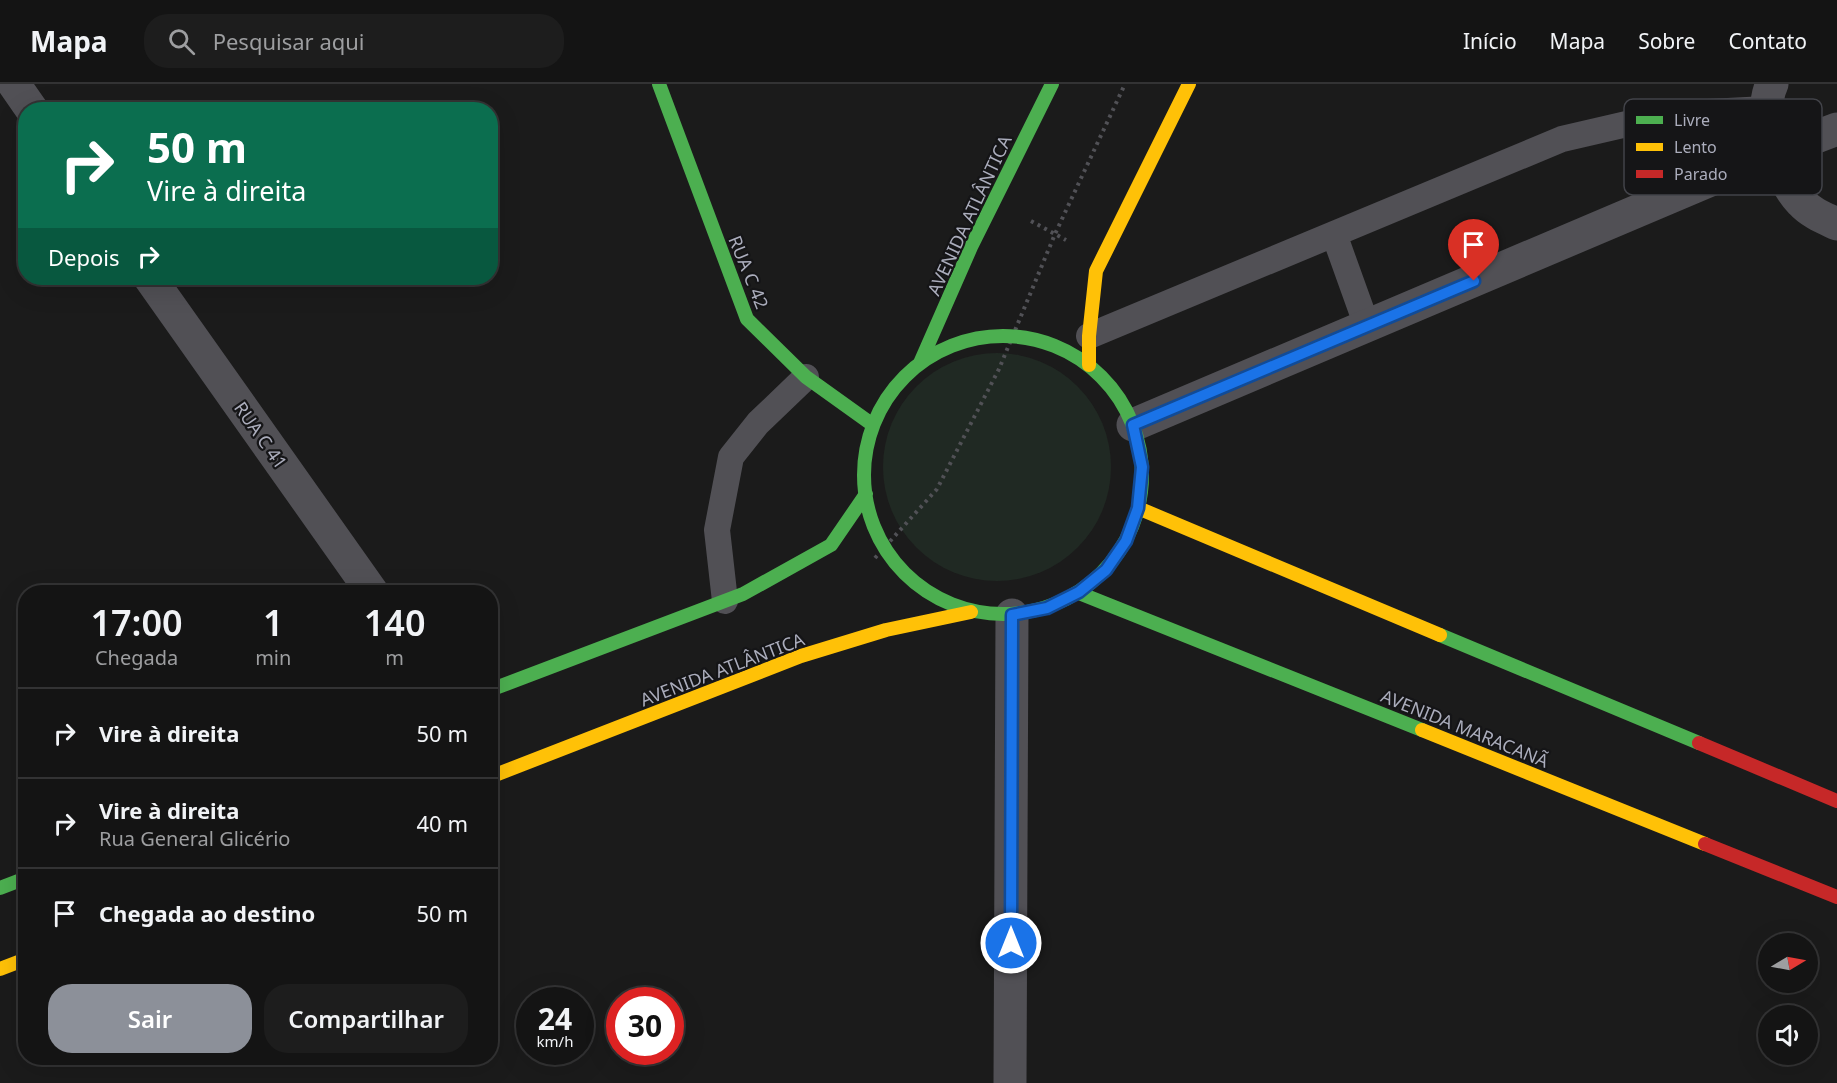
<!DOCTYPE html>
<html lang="pt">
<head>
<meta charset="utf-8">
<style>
  body { margin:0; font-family:"Noto Sans",sans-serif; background:#1d1d1d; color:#f1f3f6; height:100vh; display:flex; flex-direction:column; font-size:22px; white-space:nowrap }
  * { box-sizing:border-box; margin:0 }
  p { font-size:20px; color:#9d9ea0 }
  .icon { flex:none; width:33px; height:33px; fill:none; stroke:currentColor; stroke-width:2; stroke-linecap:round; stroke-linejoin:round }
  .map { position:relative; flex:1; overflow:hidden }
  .drawer { position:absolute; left:18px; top:501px; width:480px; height:480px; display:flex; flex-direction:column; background:#141414; border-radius:24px; box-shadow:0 6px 24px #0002,0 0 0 2px #333334 }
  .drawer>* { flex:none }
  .guide { position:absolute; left:18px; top:18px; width:480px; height:183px; border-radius:24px; box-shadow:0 6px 24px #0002,0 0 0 2px #333334; background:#0b6e4f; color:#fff; overflow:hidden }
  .needle { width:39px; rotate:80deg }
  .buttons { position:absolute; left:1758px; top:849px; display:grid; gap:12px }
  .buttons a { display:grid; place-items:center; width:60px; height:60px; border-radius:50%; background:#141414; box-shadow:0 6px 24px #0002,0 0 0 2px #333334; font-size:30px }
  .speed { position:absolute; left:516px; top:903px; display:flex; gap:12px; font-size:30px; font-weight:700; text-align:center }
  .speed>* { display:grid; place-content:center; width:78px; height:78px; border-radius:50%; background:#141414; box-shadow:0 6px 24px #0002,0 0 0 2px #333334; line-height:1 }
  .speed small { font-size:15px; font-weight:400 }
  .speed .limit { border:9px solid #d22; background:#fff; color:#111 }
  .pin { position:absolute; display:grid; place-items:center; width:51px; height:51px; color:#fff; margin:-62px -26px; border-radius:50% 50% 50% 0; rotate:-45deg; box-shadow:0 0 6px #0007 }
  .pin .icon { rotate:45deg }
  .me { position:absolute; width:66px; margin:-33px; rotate:0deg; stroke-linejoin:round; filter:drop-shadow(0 0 4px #0008) }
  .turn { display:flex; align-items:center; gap:21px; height:126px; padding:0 30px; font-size:27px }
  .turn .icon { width:78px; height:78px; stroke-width:2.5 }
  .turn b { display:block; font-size:42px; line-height:51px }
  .then { display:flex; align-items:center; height:57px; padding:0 30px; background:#0003; gap:12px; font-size:22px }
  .eta { display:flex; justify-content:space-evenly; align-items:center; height:102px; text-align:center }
  .eta b { font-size:36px; font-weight:600; line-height:42px }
  .primary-button { display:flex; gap:12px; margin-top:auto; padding:12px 30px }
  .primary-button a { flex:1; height:69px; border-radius:24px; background:#8c9099; color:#fff; font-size:24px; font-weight:600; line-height:69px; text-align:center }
  .primary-button a+a { background:#1d1d1d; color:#f1f3f6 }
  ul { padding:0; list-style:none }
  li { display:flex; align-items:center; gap:18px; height:90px; padding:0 30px; border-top:2px solid #333334 }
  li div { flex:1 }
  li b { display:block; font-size:22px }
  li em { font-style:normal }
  header { display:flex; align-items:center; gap:36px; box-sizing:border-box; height:84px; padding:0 30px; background:#141414; border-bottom:2px solid #333334 }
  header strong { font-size:28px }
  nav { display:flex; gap:33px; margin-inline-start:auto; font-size:21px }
  .search { width:420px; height:54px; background:#1d1d1d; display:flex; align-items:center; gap:15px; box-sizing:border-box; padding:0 21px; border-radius:24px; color:#9d9ea0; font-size:22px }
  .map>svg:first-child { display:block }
  .green { fill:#202923 }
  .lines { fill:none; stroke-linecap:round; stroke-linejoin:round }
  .path { stroke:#515156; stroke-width:4; stroke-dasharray:3 4.5; stroke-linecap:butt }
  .lane { stroke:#515055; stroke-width:26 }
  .street { stroke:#515055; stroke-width:33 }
  .fast { stroke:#4caf50; stroke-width:14 }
  .slow { stroke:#ffc107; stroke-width:14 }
  .jam { stroke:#c62828; stroke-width:14 }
  .route-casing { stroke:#114b97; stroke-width:15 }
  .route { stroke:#1a73e8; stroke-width:10 }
  .labels { text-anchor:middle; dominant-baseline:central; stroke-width:4.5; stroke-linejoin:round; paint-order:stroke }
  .street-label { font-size:18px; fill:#abadbc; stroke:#151517 }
  .key { fill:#151517; stroke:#424349; stroke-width:1.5 }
  .key-label { font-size:16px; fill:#abadbc }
</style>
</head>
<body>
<header>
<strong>Mapa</strong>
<div class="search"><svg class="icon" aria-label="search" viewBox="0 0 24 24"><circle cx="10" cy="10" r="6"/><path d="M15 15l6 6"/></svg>Pesquisar aqui</div>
<nav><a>Início</a><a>Mapa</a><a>Sobre</a><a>Contato</a></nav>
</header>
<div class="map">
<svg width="1837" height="999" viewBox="0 0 1837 999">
  <rect width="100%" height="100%" fill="#1b1b1b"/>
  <path class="green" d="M883 383a114 114 0 1 1 228 0a114 114 0 1 1-228 0Z"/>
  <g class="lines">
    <path class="path" d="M1031,137L1066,156
      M875,474L937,405L999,285L1055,150L1125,0"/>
    <path class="lane" d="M1334,150L1367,242
      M1089,252L1562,55L1670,30L1766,25
      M725,517L717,446L731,373L758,339L806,293"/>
    <path class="street" d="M14,0L32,26
      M1772,0C1757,30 1778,95 1801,118C1811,129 1824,134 1837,140
      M150,194L372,508
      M1133,341L1774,69L1837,45
      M1010,999L1012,531"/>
    <path class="fast" d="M659,0L747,235L806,293L873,341
      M864 391a139 139 0 1 1 278 0a139 139 0 1 1-278 0Z
      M920,279L971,163L1052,0
      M1079,509L1422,646
      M1440,551L1699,659
      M490,606L743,510L831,461L866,410
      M0,804L26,794"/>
    <path class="slow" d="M1089,281V252L1096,187L1189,0
      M1138,424L1440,551
      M1422,646L1705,760
      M490,693L801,572L886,546L971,528
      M0,885L26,875"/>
    <path class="jam" d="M1699,659L1837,717
      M1705,760L1837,813"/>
  </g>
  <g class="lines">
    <defs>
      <path id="route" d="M1011,859L1012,531L1047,524L1079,508L1106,486L1126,457L1138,424L1142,383L1133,341L1474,197"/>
    </defs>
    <use href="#route" class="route-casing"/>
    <use href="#route" class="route"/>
  </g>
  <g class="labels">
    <g class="street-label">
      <text transform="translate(969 131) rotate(-65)">AVENIDA ATLÂNTICA</text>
      <text transform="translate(749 188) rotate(68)">RUA C 42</text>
      <text transform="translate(261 351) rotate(55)">RUA C 41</text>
      <text transform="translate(722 585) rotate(-21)">AVENIDA ATLÂNTICA</text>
      <text transform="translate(1465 644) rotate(22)">AVENIDA MARACANÃ</text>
    </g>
  </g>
  <rect x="1624" y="15" width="198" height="96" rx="9" class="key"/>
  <rect x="1636" y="32" width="27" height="8" fill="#4caf50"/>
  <rect x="1636" y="59" width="27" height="8" fill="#ffc107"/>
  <rect x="1636" y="86" width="27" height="8" fill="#c62828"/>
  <g class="key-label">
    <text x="1674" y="42">Livre</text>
    <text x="1674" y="69">Lento</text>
    <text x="1674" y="96">Parado</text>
  </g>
</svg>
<div class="buttons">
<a><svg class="needle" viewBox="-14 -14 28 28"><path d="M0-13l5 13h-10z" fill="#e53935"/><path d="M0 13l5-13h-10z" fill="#9d9ea0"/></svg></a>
<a><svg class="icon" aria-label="sound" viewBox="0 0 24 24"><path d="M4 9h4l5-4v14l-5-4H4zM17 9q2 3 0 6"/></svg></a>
</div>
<div class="speed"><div>24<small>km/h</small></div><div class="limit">30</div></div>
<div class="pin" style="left:1474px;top:197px;background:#d93025"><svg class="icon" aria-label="arrive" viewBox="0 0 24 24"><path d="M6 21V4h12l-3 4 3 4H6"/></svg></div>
<svg class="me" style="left:1011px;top:859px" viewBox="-20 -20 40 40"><circle r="17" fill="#1a73e8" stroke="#fff" stroke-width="3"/><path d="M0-11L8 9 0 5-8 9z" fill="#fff"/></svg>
<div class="guide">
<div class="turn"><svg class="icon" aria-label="right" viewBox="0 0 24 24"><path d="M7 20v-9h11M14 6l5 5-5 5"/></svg><div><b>50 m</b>Vire à direita</div></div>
<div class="then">Depois<svg class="icon" aria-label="right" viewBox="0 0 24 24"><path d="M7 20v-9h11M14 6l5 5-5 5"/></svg></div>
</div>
<section class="drawer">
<div class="eta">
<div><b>17:00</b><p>Chegada</p></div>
<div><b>1</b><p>min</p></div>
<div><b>140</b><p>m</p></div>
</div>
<ul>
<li><svg class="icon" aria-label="right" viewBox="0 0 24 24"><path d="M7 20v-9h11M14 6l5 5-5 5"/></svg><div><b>Vire à direita</b></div><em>50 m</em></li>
<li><svg class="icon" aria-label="right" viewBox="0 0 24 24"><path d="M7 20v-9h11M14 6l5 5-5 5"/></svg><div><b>Vire à direita</b><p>Rua General Glicério</p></div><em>40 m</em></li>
<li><svg class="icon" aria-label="arrive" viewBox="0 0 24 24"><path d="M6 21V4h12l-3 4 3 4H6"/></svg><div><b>Chegada ao destino</b></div><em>50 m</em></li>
</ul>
<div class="primary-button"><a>Sair</a><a>Compartilhar</a></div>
</section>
</div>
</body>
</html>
